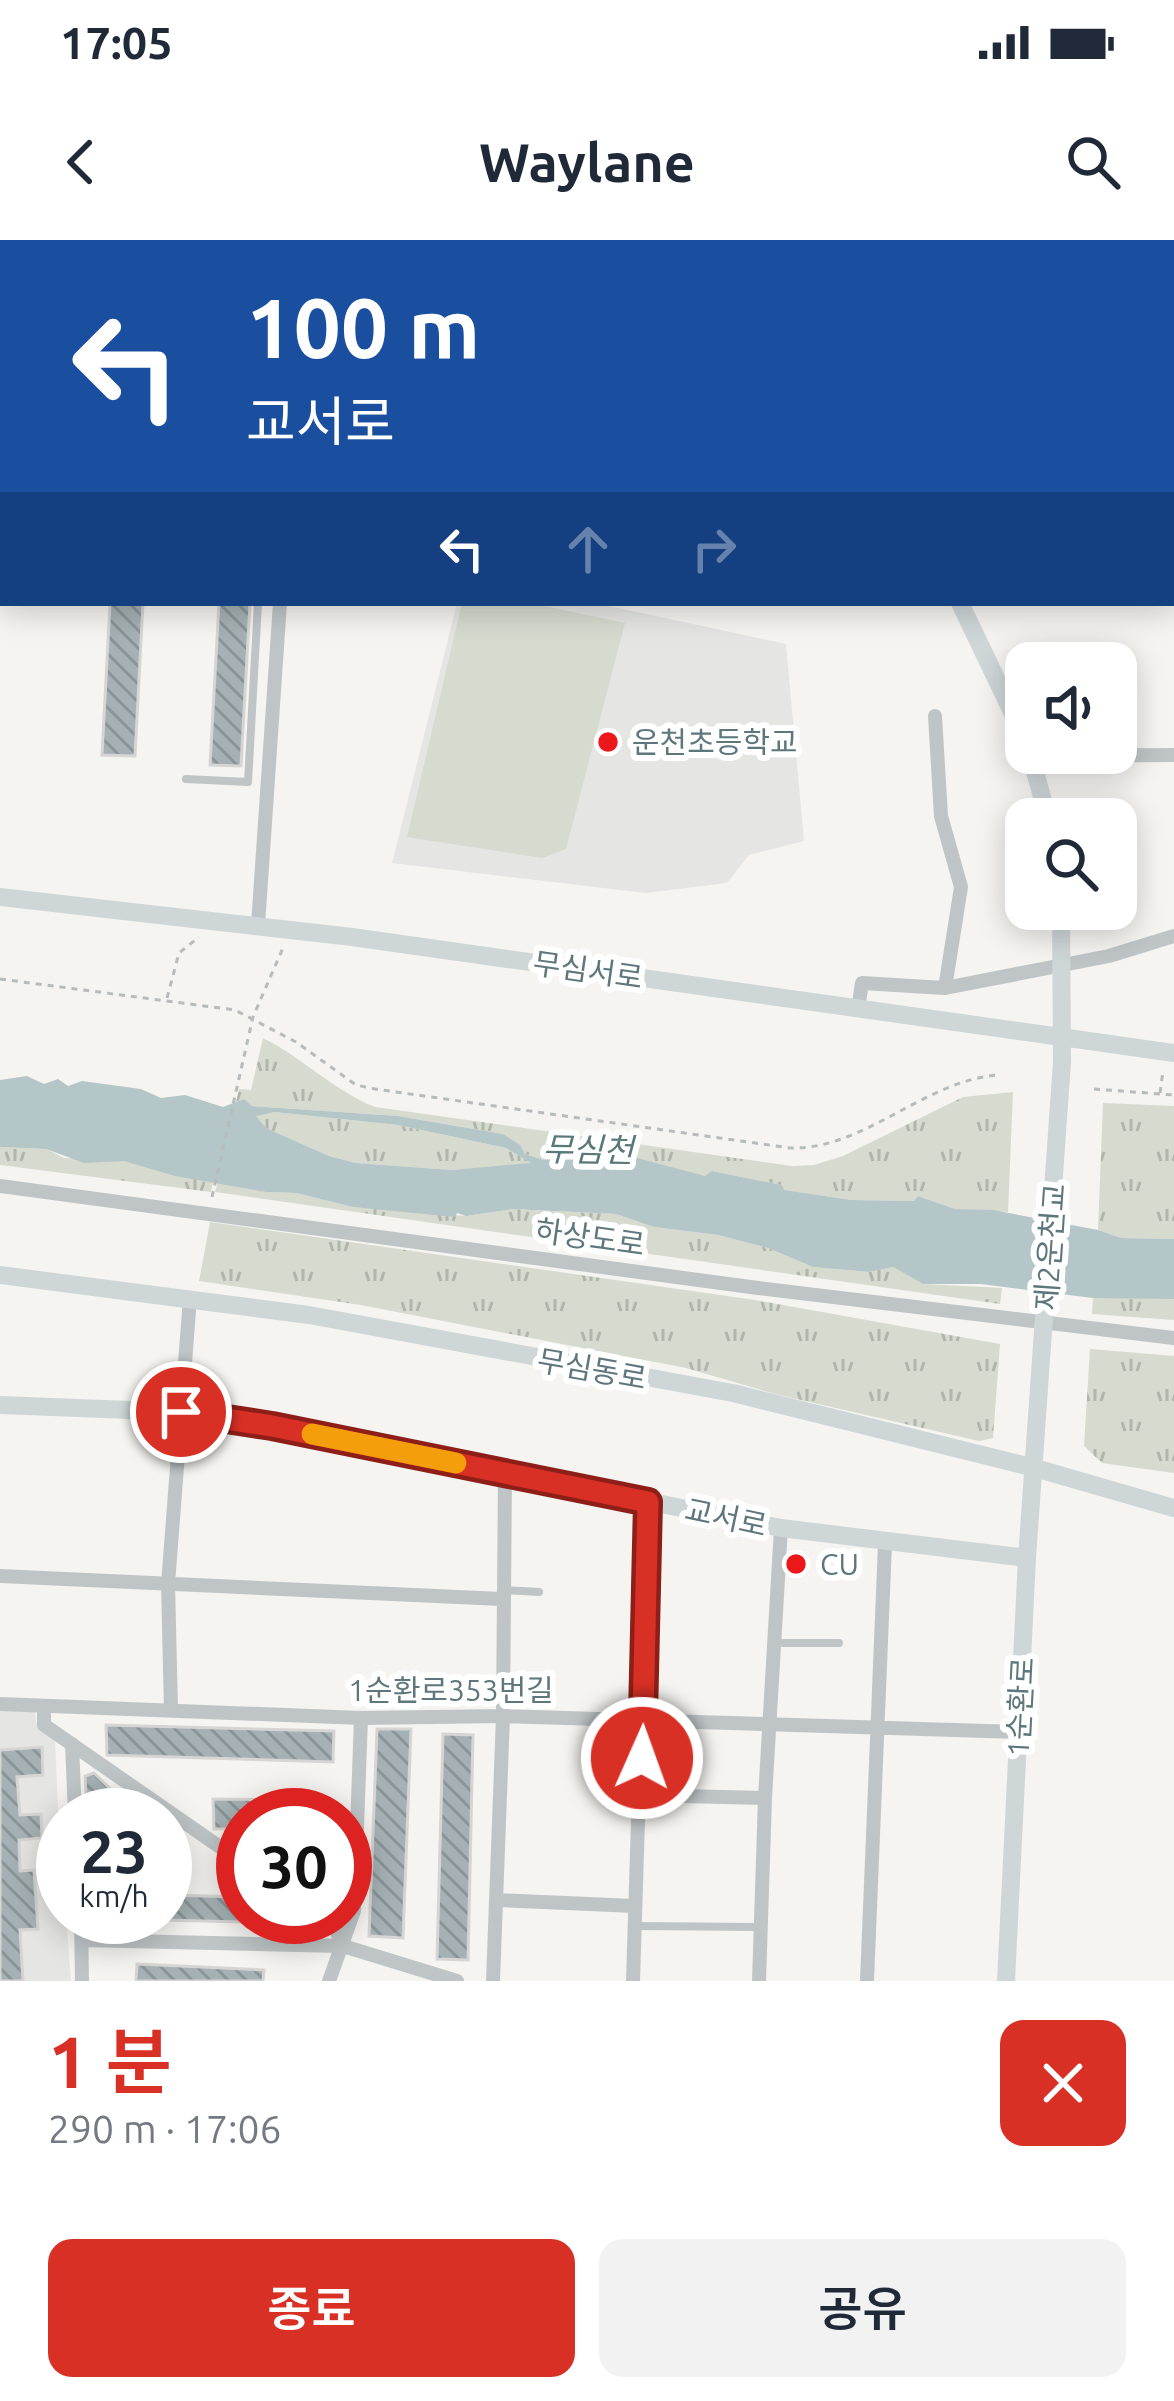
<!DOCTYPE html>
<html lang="ko">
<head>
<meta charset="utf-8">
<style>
  body { margin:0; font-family:Ubuntu,"Noto Sans KR",sans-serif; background:#f2f2f3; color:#1f2937; height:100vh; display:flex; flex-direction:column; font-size:45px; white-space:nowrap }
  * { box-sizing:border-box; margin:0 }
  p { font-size:39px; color:#747a83 }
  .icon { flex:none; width:66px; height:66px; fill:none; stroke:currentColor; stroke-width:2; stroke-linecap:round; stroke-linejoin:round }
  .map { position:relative; height:1741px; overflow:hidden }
  .details { display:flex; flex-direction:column; background:#fff; flex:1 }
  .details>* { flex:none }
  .banner { position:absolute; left:0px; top:0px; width:1176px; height:366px; box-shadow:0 6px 30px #0003; background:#1a4fa0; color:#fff; overflow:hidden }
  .fabs { position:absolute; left:1005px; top:402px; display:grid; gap:24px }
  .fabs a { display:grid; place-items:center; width:132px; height:132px; border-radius:24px; background:#fff; box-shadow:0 6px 30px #0003; font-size:60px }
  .speed { position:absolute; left:36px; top:1548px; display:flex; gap:24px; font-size:60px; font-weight:700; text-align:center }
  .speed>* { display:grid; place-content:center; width:156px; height:156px; border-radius:50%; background:#fff; box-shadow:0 6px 30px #0003; line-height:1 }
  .speed small { font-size:30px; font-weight:400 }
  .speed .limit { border:18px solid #d22; background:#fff; color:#111 }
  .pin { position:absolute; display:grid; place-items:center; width:102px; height:102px; color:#fff; margin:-51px; border:6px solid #fff; border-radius:50%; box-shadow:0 3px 12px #0007 }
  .me { position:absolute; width:132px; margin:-66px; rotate:2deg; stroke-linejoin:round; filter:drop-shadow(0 0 9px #0008) }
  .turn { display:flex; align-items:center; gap:42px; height:252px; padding:0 48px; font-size:54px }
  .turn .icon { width:156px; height:156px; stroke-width:2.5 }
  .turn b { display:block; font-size:84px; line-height:102px }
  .lanes { display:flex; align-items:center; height:114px; padding:0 48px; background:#0003; justify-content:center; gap:60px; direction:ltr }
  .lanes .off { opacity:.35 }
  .round { display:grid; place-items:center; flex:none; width:126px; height:126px; border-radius:24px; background:#f2f2f3 }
  .summary { display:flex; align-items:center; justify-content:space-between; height:204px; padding:0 48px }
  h1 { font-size:72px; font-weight:600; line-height:90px; color:#d93025 }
  .primary-button { display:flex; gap:24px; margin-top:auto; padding:24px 48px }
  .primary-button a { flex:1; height:138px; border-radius:24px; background:#d93025; color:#fff; font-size:48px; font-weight:600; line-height:138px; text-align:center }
  .primary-button a+a { background:#f2f2f3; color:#1f2937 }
  .status { display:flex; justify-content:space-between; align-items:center; height:84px; padding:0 60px; background:#fff; direction:ltr }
  .status svg { height:33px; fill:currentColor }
  header { display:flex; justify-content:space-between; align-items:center; height:156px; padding:0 48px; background:#fff; font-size:54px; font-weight:600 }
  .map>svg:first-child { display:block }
  .built { fill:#e5e5e4 }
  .grass { fill:url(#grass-tufts) }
  .pitch { fill:#d6dacf }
  .water { fill:#b4c6c7; fill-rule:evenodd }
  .building { fill:url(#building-back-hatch); stroke:#d6d5d3; stroke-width:3 }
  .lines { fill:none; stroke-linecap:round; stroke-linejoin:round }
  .path { stroke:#b6bbbc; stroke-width:3; stroke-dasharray:6 6; stroke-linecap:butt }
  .lane { stroke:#bfc5c7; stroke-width:8 }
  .street { stroke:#bfc5c7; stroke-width:14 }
  .secondary { stroke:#cfd6d8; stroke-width:18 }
  .route-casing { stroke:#8d1f18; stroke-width:30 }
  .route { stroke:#d93025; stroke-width:21 }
  .slow { stroke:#f59e0b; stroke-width:21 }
  .poi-dot { fill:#ed181a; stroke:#fff; stroke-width:4.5 }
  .labels { text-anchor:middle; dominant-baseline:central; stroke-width:12; stroke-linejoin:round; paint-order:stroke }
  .poi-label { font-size:30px; fill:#5e777d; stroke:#fff; text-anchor:start }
  .street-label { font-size:30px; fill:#5e777d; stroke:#fff }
  .water-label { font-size:33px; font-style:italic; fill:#58787a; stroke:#fff }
</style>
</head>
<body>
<div class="status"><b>17:05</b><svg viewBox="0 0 49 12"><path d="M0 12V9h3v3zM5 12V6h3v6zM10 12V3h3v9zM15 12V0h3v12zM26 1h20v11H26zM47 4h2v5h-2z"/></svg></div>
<header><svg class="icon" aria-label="back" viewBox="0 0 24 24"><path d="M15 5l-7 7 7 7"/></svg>Waylane<svg class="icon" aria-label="search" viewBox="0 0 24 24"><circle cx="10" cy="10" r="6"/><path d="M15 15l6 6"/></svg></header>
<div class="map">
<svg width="1174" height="1741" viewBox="0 0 1174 1741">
  <defs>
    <pattern id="grass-tufts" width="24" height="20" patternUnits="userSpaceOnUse" patternTransform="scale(3)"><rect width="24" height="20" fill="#d6dacf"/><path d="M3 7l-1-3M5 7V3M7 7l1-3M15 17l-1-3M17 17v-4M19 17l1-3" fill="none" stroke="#b1b6ad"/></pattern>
    <pattern id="building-back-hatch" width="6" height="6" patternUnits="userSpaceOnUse" patternTransform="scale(3)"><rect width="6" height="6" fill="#a5b1b4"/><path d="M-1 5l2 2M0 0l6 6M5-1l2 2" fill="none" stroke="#8a9598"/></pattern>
  </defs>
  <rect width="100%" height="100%" fill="#f5f4f0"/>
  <path class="built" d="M457,363H595L786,404L804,601L749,615L727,643L646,653L392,623Z
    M0,1469L35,1471L37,1487L55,1499L63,1677H66L71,1741H0Z"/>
  <path class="grass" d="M263,798C303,818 333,850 375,867L792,926L814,925L843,916L963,857L1013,852L1008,972L955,969L918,956L914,961L852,960L783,950L781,945L712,931L706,936L575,918L544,920L525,914L503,894L398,876L252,866L244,859L236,862L239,849L251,850Z
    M1103,863L1174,866V999L1121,998L1098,990Z
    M274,872L398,885L506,908L533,924L452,930L356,923L329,916L266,888L255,875Z
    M0,907L46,909L64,918L124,921L213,942L211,952L0,925Z
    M218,942L266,952L296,953L353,967L466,976L513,969L616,974L654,987L718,995L768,1008L813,1027L869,1032L893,1027L923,1044L1002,1048L1000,1064L215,952Z
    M210,982L755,1060L1000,1104L993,1198L979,1201L775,1154L686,1128L361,1065L199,1041Z
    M1153,1057L1174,1059V1080L1092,1074L1093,1058Z
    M1090,1109L1174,1116V1233L1102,1223L1084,1206Z"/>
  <path class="pitch" d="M462,363H530L625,383L566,609L542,618L407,597Z"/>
  <path class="water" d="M27,836L44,844L58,839L68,846L82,841L141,849L161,858L185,855L223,867L244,859L252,866L398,876L503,894L520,905L525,914L544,920L618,913L705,936L712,931L782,945L784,950L852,960L914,961L918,956L955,969L993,970L1098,990L1121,998L1174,999V1059L1093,1058L981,1044H923L893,1027L869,1032L813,1027L768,1008L718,995L654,987L616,974L513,969L466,976L457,973L455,977L353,967L296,953L266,952L175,936L124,921L84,923L46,909L0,907V840ZM274,872L398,885L506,908L531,923L452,930L356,923L329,916L266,888L256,876Z"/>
  <path class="building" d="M110,363H143L135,516L102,515Z
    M219,363H250L241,526L210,525Z
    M106,1485L334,1491L333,1522L107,1515Z
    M377,1489H411L403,1698L369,1696Z
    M443,1494L473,1495L468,1720L437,1719Z
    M42,1507L43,1535L17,1537L20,1575L41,1574L42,1598L19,1600L20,1631L34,1630L38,1689L20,1690L23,1741H0V1510Z
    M94,1533L128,1566V1575H104L105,1558H86L85,1536Z
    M213,1559L327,1560V1575H243V1589H214Z
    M165,1655L242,1657L241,1682L165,1680Z
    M265,1677H310V1694L264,1693Z
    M137,1724L264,1730L263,1741H136Z"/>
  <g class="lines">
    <path class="path" d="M0,739L235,770L296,802L356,845L375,849L790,908C865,910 924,840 999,835
      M167,758L179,713L199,697
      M1094,849L1174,855
      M1160,853L1163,831
      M212,957L253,777L283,708"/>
    <path class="lane" d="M435,3V0
      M186,539L248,542L258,363
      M504,1350L539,1352
      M774,1403H839
      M636,1686L759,1687"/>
    <path class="street" d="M298,3V0
      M935,476L941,576L961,647L945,748
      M1031,516L1174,515
      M258,685L280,363
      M858,769L862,743L945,748L1109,716L1174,696
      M0,946L758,1048L1174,1098
      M0,1336L502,1359
      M0,1464L361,1478L503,1476L1019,1492
      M44,1467V1485L243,1623
      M171,1470L168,1344L190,1058
      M72,1504L75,1575
      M640,1555L765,1558
      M496,1660L635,1666
      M81,1677L82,1741
      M321,1677L334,1685L343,1706
      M82,1700L343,1706L457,1741
      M329,1741L354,1671L361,1478
      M493,1741L503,1476L505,1234
      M633,1741L648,1261
      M759,1741L765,1558L781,1288
      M867,1741L885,1304"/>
    <path class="secondary" d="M764,0L766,3
      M0,7L3,8
      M1173,65H1174
      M960,363L1026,501
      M1030,513L1048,579
      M0,657L352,697L1174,813
      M0,1035L309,1075L733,1153L1035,1228L1174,1268
      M0,1165L181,1172L272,1186L781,1288L1027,1318
      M1006,1741L1027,1318L1062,822L1061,669"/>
  </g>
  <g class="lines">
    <defs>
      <path id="route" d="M181,1172L272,1186L648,1262L642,1518"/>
    </defs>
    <use href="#route" class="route-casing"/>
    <use href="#route" class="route"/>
    <path class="slow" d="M312,1194L456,1223"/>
  </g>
  <g class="poi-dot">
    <circle cx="608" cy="502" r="12"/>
    <circle cx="796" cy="1324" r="12"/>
  </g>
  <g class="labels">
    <g class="poi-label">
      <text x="632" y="502">운천초등학교</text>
      <text x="820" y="1324">CU</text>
    </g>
    <g class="street-label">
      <text transform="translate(588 730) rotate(8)">무심서로</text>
      <text transform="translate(590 997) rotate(8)">하상도로</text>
      <text transform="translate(1050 1007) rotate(-86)">제2운천교</text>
      <text transform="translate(592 1129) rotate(10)">무심동로</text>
      <text transform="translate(726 1277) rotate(12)">교서로</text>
      <text x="451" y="1450">1순환로353번길</text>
      <text transform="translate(1020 1467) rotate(-87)">1순환로</text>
    </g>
    <g class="water-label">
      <text transform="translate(588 909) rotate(1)">무심천</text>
    </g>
  </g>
</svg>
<div class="fabs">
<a><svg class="icon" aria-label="sound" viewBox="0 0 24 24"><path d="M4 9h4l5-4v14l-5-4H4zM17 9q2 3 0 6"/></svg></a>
<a><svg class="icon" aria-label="search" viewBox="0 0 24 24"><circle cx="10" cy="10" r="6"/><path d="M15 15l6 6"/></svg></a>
</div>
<div class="speed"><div>23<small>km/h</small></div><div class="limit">30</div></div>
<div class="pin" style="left:181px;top:1172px;background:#d93025"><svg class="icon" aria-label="arrive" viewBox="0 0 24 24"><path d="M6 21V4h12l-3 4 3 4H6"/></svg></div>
<svg class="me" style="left:642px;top:1518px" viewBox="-20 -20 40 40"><circle r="17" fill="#d93025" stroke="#fff" stroke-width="3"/><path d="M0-11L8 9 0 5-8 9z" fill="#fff"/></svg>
<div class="banner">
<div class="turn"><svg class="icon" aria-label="left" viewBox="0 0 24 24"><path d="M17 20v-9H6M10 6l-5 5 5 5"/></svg><div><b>100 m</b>교서로</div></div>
<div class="lanes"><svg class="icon" aria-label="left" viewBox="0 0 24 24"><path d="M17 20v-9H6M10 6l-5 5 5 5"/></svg><svg class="icon off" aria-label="ahead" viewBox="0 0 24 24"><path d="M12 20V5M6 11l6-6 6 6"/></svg><svg class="icon off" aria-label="right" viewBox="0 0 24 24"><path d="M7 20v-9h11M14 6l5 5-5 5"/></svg></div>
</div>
</div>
<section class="details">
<div class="summary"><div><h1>1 분</h1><p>290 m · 17:06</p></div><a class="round" style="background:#d93025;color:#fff"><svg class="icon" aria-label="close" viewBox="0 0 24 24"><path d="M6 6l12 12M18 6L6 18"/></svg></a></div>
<div class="primary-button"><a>종료</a><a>공유</a></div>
</section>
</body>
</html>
